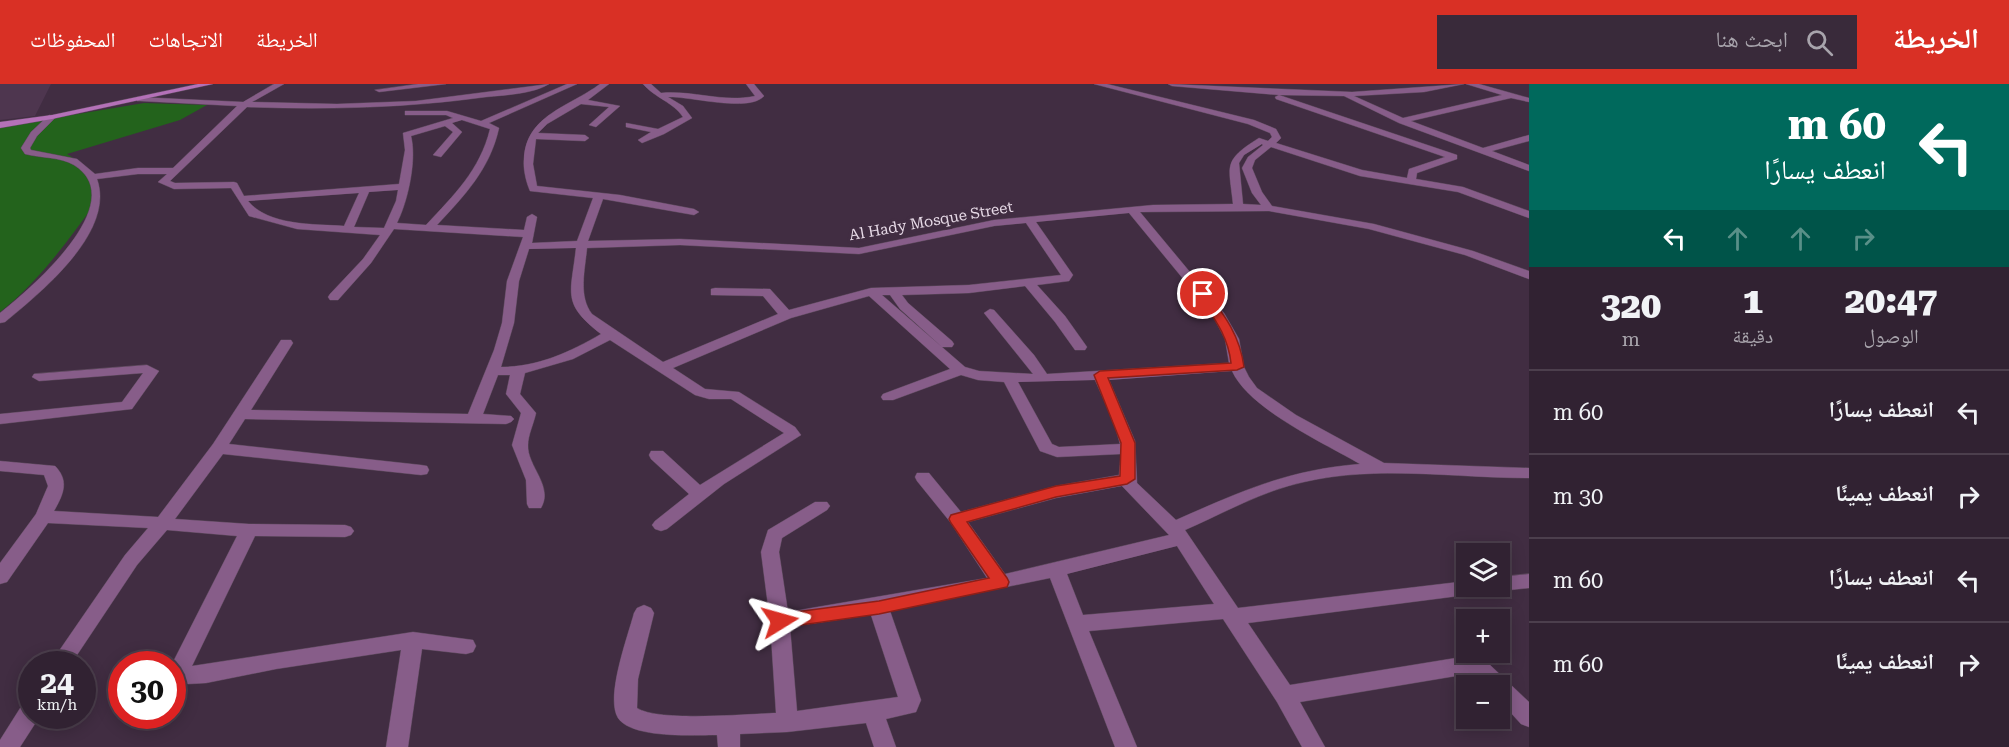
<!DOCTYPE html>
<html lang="ar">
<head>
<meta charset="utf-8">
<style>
  body { margin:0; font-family:"Roboto Serif","Noto Naskh Arabic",serif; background:#392a3a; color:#f1f3f6; direction:rtl; height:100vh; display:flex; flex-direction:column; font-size:22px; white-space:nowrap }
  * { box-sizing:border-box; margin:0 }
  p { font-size:20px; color:#a8a4ac }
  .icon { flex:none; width:33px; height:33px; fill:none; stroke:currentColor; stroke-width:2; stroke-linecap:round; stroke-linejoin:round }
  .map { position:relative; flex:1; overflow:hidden; direction:ltr }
  .details { display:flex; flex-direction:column; background:#312232; width:480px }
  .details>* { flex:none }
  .guide { background:#00695c; color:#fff; overflow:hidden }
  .fabs { position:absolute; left:1456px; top:459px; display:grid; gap:12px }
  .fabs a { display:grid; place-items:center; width:54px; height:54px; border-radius:0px; background:#312232; box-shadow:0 3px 15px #0003,0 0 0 2px #4c3f4d; font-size:30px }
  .speed { position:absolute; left:18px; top:567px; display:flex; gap:12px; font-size:30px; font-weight:700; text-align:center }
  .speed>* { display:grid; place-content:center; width:78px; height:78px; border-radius:50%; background:#312232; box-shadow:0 3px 15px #0003,0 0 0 2px #4c3f4d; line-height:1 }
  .speed small { font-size:15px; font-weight:400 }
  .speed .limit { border:9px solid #d22; background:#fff; color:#111 }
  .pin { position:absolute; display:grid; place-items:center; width:51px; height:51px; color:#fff; margin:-26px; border:3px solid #fff; border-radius:50%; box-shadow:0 2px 6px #0007 }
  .me { position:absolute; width:66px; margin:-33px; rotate:82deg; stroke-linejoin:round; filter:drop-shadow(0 0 4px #0008) }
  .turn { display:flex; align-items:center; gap:21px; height:126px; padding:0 24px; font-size:27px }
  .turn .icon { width:78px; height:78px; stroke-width:2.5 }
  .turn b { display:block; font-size:42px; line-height:51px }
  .lanes { display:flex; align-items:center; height:57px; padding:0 24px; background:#0003; justify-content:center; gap:30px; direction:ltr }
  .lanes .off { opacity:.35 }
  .eta { display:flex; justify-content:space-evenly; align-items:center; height:102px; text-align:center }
  .eta b { font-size:36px; font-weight:800; line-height:42px }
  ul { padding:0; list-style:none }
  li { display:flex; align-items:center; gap:18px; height:84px; padding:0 24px; border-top:2px solid #4c3f4d }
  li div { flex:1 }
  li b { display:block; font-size:22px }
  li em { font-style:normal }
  header { display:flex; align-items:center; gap:36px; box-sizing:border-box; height:84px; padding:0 30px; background:#d93025; color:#fff }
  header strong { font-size:28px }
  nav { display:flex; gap:33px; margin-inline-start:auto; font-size:21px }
  .search { width:420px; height:54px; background:#392a3a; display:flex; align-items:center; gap:15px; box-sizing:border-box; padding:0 21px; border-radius:0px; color:#a8a4ac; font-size:22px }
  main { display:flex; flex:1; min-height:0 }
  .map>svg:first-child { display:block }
  .built { fill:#4e364f }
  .green { fill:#23631c }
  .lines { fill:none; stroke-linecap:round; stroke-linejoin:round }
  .minor-casing { stroke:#5c495c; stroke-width:1 }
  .secondary-casing { stroke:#5c495c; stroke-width:1 }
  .minor { fill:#875d89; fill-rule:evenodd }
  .secondary { fill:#b471b8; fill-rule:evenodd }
  .route { fill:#d93025; stroke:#8d1f18; stroke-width:1.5 }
  .labels { text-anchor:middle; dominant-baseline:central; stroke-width:6; stroke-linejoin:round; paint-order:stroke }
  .far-street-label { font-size:15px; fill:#e7dae7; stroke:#412d42 }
</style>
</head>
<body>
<header>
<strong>الخريطة</strong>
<div class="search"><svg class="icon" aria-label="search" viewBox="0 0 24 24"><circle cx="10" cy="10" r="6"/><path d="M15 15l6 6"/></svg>ابحث هنا</div>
<nav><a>الخريطة</a><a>الاتجاهات</a><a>المحفوظات</a></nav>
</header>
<main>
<section class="details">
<div class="guide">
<div class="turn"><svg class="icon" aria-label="left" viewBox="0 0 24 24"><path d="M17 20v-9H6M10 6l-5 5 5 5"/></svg><div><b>60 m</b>انعطف يسارًا</div></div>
<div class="lanes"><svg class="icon" aria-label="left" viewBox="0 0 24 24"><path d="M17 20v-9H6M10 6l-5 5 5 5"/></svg><svg class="icon off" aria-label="ahead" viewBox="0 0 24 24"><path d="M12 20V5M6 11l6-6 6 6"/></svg><svg class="icon off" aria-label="ahead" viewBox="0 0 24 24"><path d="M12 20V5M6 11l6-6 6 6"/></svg><svg class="icon off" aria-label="right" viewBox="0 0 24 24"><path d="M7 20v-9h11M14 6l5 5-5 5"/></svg></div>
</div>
<div class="eta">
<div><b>20:47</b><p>الوصول</p></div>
<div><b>1</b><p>دقيقة</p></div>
<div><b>320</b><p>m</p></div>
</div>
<ul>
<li><svg class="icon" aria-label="left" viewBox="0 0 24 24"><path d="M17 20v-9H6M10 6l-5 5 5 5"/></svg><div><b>انعطف يسارًا</b></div><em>60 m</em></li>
<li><svg class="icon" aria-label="right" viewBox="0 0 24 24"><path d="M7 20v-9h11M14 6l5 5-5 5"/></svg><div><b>انعطف يمينًا</b></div><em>30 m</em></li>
<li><svg class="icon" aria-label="left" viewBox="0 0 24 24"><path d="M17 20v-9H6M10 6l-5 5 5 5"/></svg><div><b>انعطف يسارًا</b></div><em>60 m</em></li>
<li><svg class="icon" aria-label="right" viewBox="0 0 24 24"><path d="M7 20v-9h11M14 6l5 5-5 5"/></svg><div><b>انعطف يمينًا</b></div><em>60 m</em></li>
</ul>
</section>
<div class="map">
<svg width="1529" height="663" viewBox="0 0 1529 663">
  <rect width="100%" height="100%" fill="#412d42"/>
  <path class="built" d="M0,0H51L35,32L0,36Z"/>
  <path class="green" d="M144,19L207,21L180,36L67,70C91,86 94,87 97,117C69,155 38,199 0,228V43Z"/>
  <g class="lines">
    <defs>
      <path id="minor" d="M274,0H284L252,18L337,20L416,17L549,0C533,10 505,11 486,13C406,24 327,26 247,23L170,97L175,99L234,98L237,99L244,112L399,100L405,66L403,49L453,34L446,31H405V27H447L481,37L567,0H577L489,39L499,44C490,85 465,111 437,141L524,146L527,133L532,130L537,133L532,159L577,157L593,114L530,107C526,98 523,85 524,75C526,31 569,23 600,0H609L588,16L620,22L596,43L589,41L609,23L581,20L547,40L538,49L585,51L589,54L585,57L536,55L533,80L537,102L620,111L694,125L699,128L694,131L603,115L588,157L680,155L859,164L994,136L1153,121L1233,120C1229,81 1222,77 1259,54L1268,57L1272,53L1270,49L1248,40L1094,0H1107L1254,36L1276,45L1281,54L1276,59L1362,86L1407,94L1409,85L1445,73L1276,15L1275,13L1279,11L1172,2L1168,0L1352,8L1464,0L1424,8L1354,12L1403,34L1502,11L1466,0H1479L1529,14V18L1511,14L1411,37L1483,64L1529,51V57L1492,67L1529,81V87L1399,39L1344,12L1279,11L1457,71V75L1417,89L1416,95L1463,103L1529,127V134L1458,108L1360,92L1271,63L1255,76L1252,84L1262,108L1272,122L1374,140L1473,167L1529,187V195L1465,171L1369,145L1269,127L1140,128L1224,229L1239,255L1244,283L1249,293L1257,304L1296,331L1384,379L1529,384V394C1455,394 1377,381 1304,398C1262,407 1224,429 1185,446L1238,524L1467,497V502H1491L1489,507L1482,509L1248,539L1290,601L1468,572L1489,580L1529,618V643L1521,640L1500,617V602H1484L1475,592L1468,590L1300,618L1325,663H1302L1277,618L1223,535L1089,547L1137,663H1115L1050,494L890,527L921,616L916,628L886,635L896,663H874L866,639L787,648L740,650V663H718L717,651C695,651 632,655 618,634C605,613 628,552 634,529L637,524L644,521L651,524L654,529L638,595L637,624C658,638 747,630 776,629L770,537L761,468L768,446L815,418H827L830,422L827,426L782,454L779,468L788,528L987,494L951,439L917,397L915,393L917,389H929L961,428L1056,402L1119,391L1121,370L1057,373L1040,367L1004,298L978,296L961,291L893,316H883L881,313L883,310L950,285L869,212L791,234L673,284L705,305L739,308L795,343L801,351L724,400L667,445L661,447L655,445L652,441L655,437L689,410L651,375L649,371L651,367H663L700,401L784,349L731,315H709L695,311L610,256L573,275L525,289L520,310L536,329C534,339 528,351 528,361C527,382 554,402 541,424H529L527,420L526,396L512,361L521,329L506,310L510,291H498L483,330L511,332L514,335L511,338L506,340L245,335L229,360L421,381L427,382L429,386L427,390L421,391L223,370L175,435L249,440L345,441L351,443L354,447L351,451L345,453L255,452L192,582L413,548L473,556L476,562L473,568L466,570L422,565L408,663H386L401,566L276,585L206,599L188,600L173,591L172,580L237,452L167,446L137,481L71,580H50L125,471L148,444L48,439L7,498L0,500V479L36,430L48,402L44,391L0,387V377L55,382C70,397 63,411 54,427L158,433L213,360L281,256H291L293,259L251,326L468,330L494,266L502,239L507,197L523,153L394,145L371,179L338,216H330L328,213L330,210L363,175L380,151L297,145L249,132L231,104L174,105L158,98L167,90H138L97,95C116,148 40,209 5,238L0,239V229C29,206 133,118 74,81C61,73 40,74 25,70L21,64L31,48L49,31L56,33L37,52L30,64L31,66L77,75L95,90L138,84H173L237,22L140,17H137V13L243,18ZM462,36L490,45C480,86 454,111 426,141L397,139C408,117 417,76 411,52L445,42L453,48L433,71L441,73L462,48L452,39ZM1262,60L1263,61L1248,73L1242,84L1252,109L1261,121L1243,120L1239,79L1244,71ZM398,106L396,117L384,144L354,143L369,108ZM359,109L344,142C314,140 268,142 248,117ZM1129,129L1212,230L1225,255L1229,279L1047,290L1034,271L994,226L990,225L984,229L1033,290L979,287L965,283L882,211H890L900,225L942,263H952L954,260L952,257L908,219L902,211L969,209L1025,202L1055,238L1075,266H1085L1087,263L1065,232L1037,201L1069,197L1073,191L1036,138ZM1026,139L1061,191L969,201L871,204L789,226L770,205L715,204L711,205V211L763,212L778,230L663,278L592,230C578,212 585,186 587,164L680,161L859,170L994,142ZM576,164C571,210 561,219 601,250C570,268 538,283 501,283L514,239L519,197L529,165ZM1232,287C1249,325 1324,359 1360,380C1287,386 1242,407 1176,436L1137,399L1135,357L1109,296ZM1095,296L1114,338L1120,360L1059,363L1052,360L1018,298ZM1122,402L1169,451L1005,490L968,438L1056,414ZM1177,462L1214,520L1083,531L1067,490ZM871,531L898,613L797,627L790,543Z
        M418,0H446L379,8L375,6Z
        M643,0H651L661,9C693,6 724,19 755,12L746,0H754L764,12C749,29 690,12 668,13L683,22L692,34L664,50L642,59L638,56L651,48L626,43V39L658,45L683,33C673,18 655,14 643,0Z
        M147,281L159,287L132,325L0,340V330L122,318L143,289L39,297L32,293L34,290Z
        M1529,490V504L1500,507L1492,502H1500V493Z
        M32,616V632H40L20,663H0V656L24,618Z"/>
      <path id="secondary" d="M198,0H213L52,35L0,44V38L52,31Z"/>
    </defs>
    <use href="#minor" class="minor-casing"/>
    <use href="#secondary" class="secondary-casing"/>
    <use href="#minor" class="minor"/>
    <use href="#secondary" class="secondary"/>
  </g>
  <path class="route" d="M1203,207L1207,208C1225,232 1240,252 1244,283L1237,286L1108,294L1135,359V395L1127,400L1056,413L967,438L1007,494L1009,498L1007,503L879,530L780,544L773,542L771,537L773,532L780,530L879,517L989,494L951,439L949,435L951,431L1056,402L1120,392L1121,359L1094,291L1100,287L1231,279C1228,251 1213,233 1198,210Z"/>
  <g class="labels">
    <g class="far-street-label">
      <text transform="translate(931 137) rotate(-10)">Al Hady Mosque Street</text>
    </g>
  </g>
</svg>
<div class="fabs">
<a><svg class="icon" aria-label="layers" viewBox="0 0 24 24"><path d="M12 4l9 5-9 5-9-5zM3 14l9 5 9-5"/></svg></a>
<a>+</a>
<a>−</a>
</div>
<div class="speed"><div>24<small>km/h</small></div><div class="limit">30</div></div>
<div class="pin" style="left:1203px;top:210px;background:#d93025"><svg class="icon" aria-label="arrive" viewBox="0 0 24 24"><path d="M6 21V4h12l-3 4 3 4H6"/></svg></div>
<svg class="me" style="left:780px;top:537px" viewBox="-20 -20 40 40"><path d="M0-17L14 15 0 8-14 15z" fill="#d93025" stroke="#fff" stroke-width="4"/></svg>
</div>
</main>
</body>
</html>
